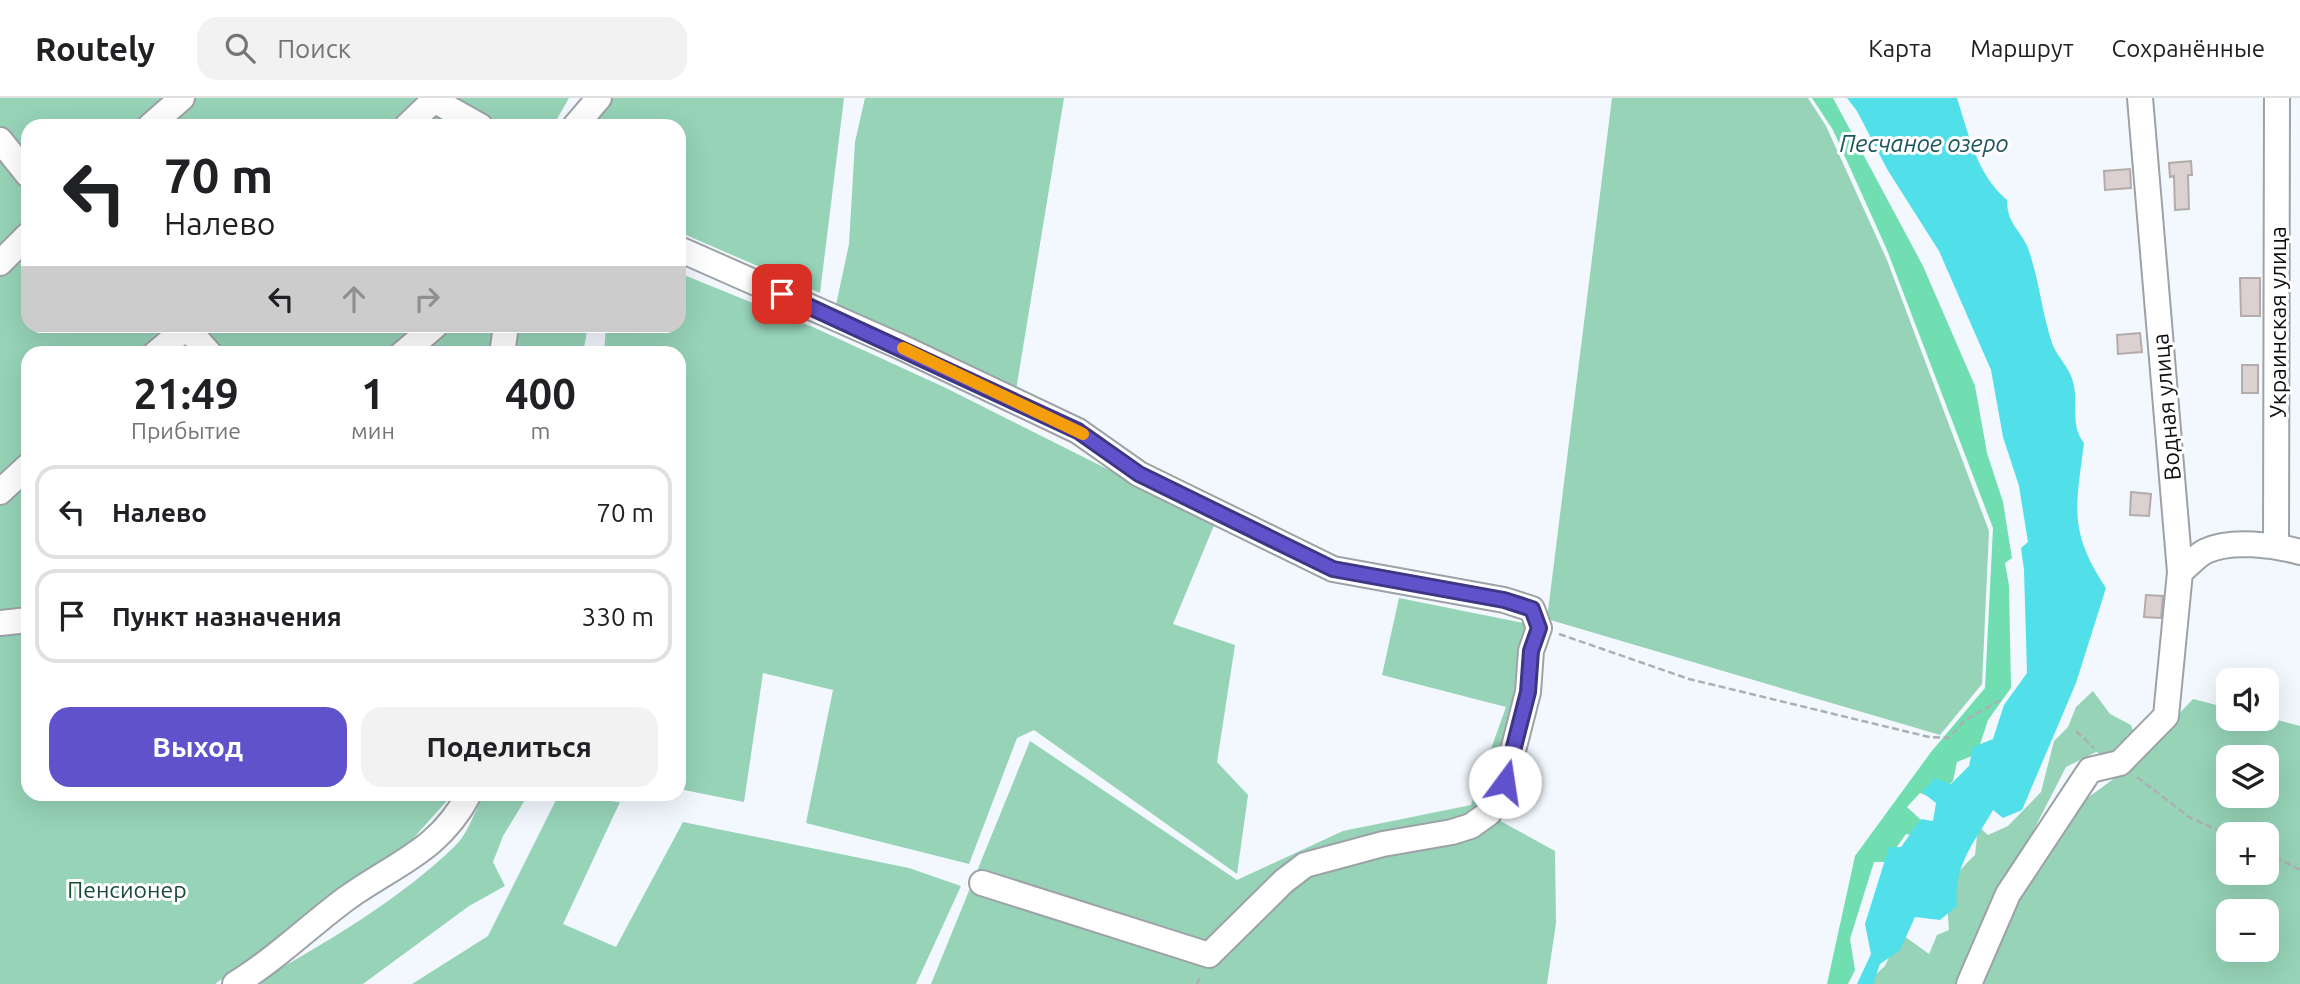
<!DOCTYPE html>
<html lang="ru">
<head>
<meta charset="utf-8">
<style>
  body { margin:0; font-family:Ubuntu,sans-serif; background:#f2f2f2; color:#202124; height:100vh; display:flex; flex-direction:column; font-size:26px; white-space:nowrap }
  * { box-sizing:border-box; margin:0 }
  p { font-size:23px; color:#757577 }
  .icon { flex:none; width:38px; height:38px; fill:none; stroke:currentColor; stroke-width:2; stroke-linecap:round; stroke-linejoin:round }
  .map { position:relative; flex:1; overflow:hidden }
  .panel { position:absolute; left:21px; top:248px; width:665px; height:455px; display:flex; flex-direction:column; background:#fff; border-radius:21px; box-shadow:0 7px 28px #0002 }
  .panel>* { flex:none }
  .top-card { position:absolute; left:21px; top:21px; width:665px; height:214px; border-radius:21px; box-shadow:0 7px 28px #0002; background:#fff; color:#202124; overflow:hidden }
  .buttons { position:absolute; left:2216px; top:570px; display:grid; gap:14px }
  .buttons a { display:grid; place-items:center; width:63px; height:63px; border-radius:14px; background:#fff; box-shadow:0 7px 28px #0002; font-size:35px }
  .pin { position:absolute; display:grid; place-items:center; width:60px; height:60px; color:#fff; margin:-30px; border-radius:14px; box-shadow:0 4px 10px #0006 }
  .me { position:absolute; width:77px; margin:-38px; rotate:14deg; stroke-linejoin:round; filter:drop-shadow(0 0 5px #0008) }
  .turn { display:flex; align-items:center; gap:24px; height:147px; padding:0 28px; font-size:32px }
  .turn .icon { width:91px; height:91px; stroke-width:2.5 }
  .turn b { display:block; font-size:49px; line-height:60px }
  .lanes { display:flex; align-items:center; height:66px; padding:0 28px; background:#0003; justify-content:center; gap:35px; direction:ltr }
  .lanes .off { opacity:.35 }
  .eta { display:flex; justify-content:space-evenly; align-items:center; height:119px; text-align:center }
  .eta b { font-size:42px; font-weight:700; line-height:49px }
  .action { display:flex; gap:14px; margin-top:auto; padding:14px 28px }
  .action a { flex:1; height:80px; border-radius:21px; background:#5f52cb; color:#fff; font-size:28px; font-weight:700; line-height:80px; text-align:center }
  .action a+a { background:#f2f2f2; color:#202124 }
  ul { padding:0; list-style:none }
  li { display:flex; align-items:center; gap:21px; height:94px; margin:0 14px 10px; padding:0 14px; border:4px solid #e0e0e0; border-radius:21px }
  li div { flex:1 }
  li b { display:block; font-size:26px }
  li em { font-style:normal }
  header { display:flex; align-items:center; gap:42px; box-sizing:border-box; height:98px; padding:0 35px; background:#fff; border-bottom:2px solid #e0e0e0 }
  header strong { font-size:33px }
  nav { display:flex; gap:38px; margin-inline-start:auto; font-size:24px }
  .search { width:490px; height:63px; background:#f2f2f2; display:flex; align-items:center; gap:18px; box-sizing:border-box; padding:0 24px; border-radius:21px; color:#757577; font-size:26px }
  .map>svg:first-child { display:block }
  .green { fill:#96d3b7; fill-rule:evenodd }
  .forest { fill:#71deb1 }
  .water { fill:#51dfe9 }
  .building { fill:#dad1d0; stroke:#b4abaa; stroke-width:2 }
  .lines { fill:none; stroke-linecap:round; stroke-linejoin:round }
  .minor-casing { stroke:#9da2a8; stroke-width:28 }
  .path { stroke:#abb0b5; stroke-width:2.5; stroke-dasharray:7 3.5; stroke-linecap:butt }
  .minor { stroke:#fff; stroke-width:24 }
  .route-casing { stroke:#3e3584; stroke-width:18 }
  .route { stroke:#5f52cb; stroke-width:12 }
  .slow { stroke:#f59e0b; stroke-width:12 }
  .labels { text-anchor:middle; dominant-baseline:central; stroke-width:6; stroke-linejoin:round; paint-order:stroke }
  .street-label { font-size:23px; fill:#0d0f11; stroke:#fff }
  .park-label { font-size:23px; fill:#1b4a38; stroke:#fff }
  .water-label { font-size:24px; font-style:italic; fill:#1c575c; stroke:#fff }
</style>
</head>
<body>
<header>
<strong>Routely</strong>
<div class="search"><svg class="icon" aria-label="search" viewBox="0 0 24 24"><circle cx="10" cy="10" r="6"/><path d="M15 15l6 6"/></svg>Поиск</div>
<nav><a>Карта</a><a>Маршрут</a><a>Сохранённые</a></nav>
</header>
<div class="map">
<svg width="2300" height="886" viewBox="0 0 2300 886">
  <rect width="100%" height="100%" fill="#f2f8fe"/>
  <path class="green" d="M0,0H569L553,28H28V228H493L489,255L28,256V696L452,697L402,753L215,886H0Z
    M605,0H844L820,195L679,134V28H589Z
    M865,0H1064L1016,292L836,207L849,146L855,44Z
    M1612,0H1808L1826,28L1887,162L1989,433L1982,586L1940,637L1547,521Z
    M679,175L815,230L946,290L1215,425L1173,526L1235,547L1217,664L1248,697L1237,776L1034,632L1017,640L969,766L806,725L833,592L763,575L744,704L679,691V256H604L606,228H679Z
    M518,228H588L583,255L515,256Z
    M1399,500L1528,526L1493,719L1555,753L1556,825L1547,886H931L1030,643L1237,782L1343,733L1471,707L1506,609L1382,577Z
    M2093,593L2110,616L2131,627L2135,638L2114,661L2096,654L2066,669L1983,831L1961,886H1865L1885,868L1900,835L1929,856L1937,837L1949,832C1946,796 1948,782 1975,757L1978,728L1988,737L2008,728L2041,694L2054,643L2068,629L2076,609Z
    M2193,601L2228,610V621L2266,619L2300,628V886H1982L1997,844L2027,782L2071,712L2123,674ZM2228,660H2266V698H2228ZM2228,737H2266V775H2228ZM2228,814H2266V852H2228Z
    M484,697H528L503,738L493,764L505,788L469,808L363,886H252C318,850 401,801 455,748C468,736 475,712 484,697Z
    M558,698L620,704L563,826L616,849L683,724L909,770L961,788L916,886H412L488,838Z"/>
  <path class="forest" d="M1812,0H1833L1923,168L1975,288L1987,355L2003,404L2012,460L2005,465L2009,488L2011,590L1988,622L1977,656L1957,664L1953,683L1935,701L1920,695L1907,709L1920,721L1918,738L1906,736L1886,764H1874L1850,841L1855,872L1848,886H1827L1855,758L1931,654L1985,590L1993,430L1887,152L1833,32Z"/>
  <path class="water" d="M1847,0H1957C1969,37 1976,75 2007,102C2007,126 2020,131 2028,150C2039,181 2042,215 2052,245C2056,257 2067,267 2071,278C2081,302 2068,325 2084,345C2076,409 2068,433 2106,490L2076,585L2022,712L2003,720L1993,712C1974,745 1953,768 1957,808L1940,822L1915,819L1900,852L1880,866L1873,886H1857L1871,856L1865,826L1889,749H1901L1921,721L1933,723L1936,705L1922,694L1935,680L1951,686L1969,668L1973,649L1993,641L2004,607L2027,575L2024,472L2021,450L2028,444L2019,388L2003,339L1991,272L1939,153L1887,71L1857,13Z"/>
  <path class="building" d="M2191,63L2192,77H2188L2189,111L2175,112L2174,78L2170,79L2169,65Z
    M2130,71L2131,90L2105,92L2104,73Z
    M2240,180H2260V218H2241Z
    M2140,235L2142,254L2118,256L2117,237Z
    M2242,267H2258V295H2242Z
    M2131,394L2151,396L2149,418L2130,417Z
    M2146,497L2163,498L2161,520L2144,519Z"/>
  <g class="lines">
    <defs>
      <path id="minor" d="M150,28L182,0
        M407,28L434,2L480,28
        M575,28L599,0
        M0,42L28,77
        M679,151L901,249L1078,333L1139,376L1333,471L1504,502L1532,511L1539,530L1531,553L1528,594L1505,684L1489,715L1471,728L1452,734L1383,746L1305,767L1284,783L1209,857L982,785
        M0,165L28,137
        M186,229L210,256
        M155,256L188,228
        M402,256L435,228
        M502,256L506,228
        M0,394L28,368
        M2276,447L2277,0
        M2180,474C2188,468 2197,457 2206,453C2231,441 2275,447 2300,454
        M0,525L28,522
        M235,886C276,861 309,828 347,800C396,765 439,753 469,696
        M1969,886L2008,796L2090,672L2120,665L2166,618L2180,474L2140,0"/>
    </defs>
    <use href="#minor" class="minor-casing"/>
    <path class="path" d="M1559,536L1689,581L1929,639L1949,640L1964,623L1999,603
      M2076,633L2094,650
      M2137,679L2189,719L2228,737
      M2266,754L2300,772
      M1197,886L1201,877"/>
    <use href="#minor" class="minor"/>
  </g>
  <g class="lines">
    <defs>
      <path id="route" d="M782,196L1078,333L1139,376L1333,471L1504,502L1532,511L1539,530L1531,553L1528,594L1505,684"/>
    </defs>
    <use href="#route" class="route-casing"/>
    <use href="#route" class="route"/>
    <path class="slow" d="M903,250L1083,336"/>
  </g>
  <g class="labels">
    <g class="street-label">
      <text transform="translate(2277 224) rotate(-90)">Украинская улица</text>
      <text transform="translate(2166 309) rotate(-95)">Водная улица</text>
    </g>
    <g class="park-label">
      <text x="127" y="791">Пенсионер</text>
    </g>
    <g class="water-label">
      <text x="1924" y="45">Песчаное озеро</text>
    </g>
  </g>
</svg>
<div class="buttons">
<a><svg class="icon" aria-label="sound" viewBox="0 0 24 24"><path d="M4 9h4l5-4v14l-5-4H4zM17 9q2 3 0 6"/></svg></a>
<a><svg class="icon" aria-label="layers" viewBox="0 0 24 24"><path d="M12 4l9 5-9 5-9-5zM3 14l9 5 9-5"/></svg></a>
<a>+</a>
<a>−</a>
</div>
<div class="pin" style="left:782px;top:196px;background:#d93025"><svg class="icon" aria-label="arrive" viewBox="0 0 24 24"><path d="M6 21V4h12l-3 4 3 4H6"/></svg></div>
<svg class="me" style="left:1505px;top:684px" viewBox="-20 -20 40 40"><circle r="19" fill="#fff"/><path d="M0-13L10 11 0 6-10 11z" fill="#5f52cb"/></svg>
<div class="top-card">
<div class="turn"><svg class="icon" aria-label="left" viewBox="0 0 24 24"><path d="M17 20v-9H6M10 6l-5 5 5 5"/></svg><div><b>70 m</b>Налево</div></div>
<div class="lanes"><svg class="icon" aria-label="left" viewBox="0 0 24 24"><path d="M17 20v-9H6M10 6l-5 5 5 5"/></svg><svg class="icon off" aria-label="ahead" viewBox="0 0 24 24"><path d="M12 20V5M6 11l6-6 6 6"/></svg><svg class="icon off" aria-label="right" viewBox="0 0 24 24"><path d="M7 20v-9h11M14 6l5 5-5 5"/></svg></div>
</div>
<section class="panel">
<div class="eta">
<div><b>21:49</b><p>Прибытие</p></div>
<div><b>1</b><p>мин</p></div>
<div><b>400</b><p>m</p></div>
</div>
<ul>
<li><svg class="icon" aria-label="left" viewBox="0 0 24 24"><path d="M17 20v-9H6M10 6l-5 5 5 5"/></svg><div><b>Налево</b></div><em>70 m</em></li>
<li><svg class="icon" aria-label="arrive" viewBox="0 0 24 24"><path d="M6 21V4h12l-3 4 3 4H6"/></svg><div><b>Пункт назначения</b></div><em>330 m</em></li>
</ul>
<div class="action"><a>Выход</a><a>Поделиться</a></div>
</section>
</div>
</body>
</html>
